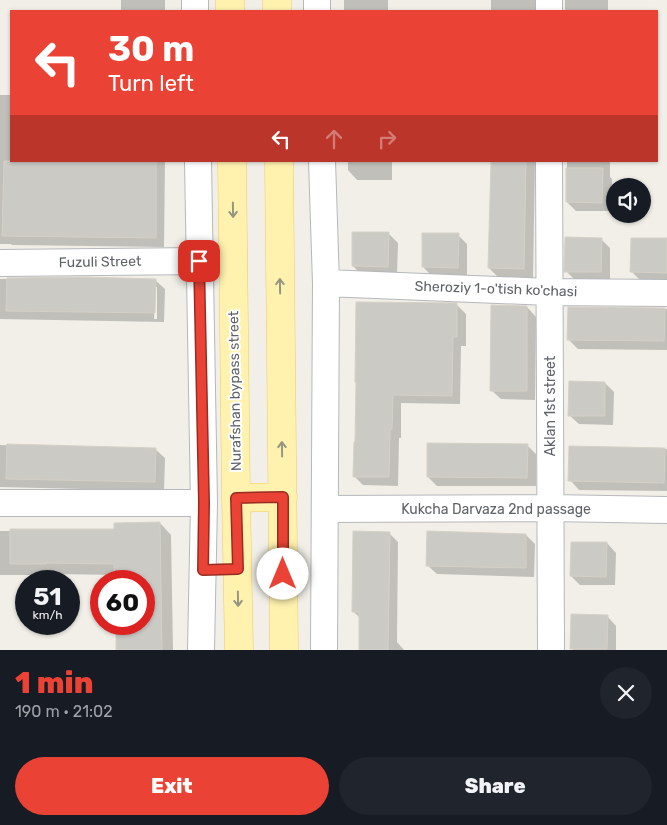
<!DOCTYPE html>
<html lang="en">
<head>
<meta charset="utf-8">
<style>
  body { margin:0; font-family:Rubik,sans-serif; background:#20242c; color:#f1f3f6; height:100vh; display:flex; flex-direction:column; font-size:19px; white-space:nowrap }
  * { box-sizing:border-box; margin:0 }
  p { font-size:16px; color:#9ea1a6 }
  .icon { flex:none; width:28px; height:28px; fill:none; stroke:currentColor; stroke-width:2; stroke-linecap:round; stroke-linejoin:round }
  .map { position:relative; height:650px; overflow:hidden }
  .drawer { display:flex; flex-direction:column; background:#171b24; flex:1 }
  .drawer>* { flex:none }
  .hud { position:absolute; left:10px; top:10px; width:648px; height:152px; border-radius:0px; box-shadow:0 1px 4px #0004; background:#ea4335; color:#fff; overflow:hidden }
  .buttons { position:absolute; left:606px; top:178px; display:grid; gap:10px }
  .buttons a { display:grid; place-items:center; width:45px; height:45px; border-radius:50%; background:#171b24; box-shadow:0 1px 4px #0004; font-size:25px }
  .speed { position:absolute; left:15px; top:570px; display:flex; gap:10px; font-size:25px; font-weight:700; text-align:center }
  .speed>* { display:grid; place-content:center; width:65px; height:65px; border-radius:50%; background:#171b24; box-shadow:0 1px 4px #0004; line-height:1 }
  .speed small { font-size:12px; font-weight:400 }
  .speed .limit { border:8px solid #d22; background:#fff; color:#111 }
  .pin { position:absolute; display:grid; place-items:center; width:42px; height:42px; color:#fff; margin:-21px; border-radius:10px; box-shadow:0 2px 8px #0006 }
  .me { position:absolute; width:55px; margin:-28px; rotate:0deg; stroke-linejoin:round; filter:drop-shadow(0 0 4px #0008) }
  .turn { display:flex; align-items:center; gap:18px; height:105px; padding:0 15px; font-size:22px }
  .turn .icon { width:65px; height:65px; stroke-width:2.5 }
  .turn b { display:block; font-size:35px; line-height:42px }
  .lanes { display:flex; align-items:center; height:48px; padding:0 15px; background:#0003; justify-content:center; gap:25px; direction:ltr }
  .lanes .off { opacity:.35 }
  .round { display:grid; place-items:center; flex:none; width:52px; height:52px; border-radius:26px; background:#20242c }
  .head { display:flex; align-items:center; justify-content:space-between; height:85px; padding:0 15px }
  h1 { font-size:30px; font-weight:800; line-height:38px; color:#ea4335 }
  .cta { display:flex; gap:10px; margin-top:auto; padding:10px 15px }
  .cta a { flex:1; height:58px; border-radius:30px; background:#ea4335; color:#fff; font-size:20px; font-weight:800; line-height:58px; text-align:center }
  .cta a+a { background:#20242c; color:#f1f3f6 }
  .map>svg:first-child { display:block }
  .shadow { fill:#0003; fill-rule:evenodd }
  .building { fill:#cccac5; stroke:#d6d1c6 }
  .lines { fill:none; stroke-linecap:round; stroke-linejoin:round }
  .minor-casing { stroke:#b5b8bc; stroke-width:28 }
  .major-casing { stroke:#f2c960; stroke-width:29 }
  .minor { stroke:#fff; stroke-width:26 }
  .major { stroke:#fff2af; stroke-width:28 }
  .oneway { stroke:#979581 }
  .route-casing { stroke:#982c22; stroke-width:12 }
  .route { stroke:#ea4335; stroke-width:9 }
  .labels { text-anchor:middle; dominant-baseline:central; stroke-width:4; stroke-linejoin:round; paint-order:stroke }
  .street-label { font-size:14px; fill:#5f6368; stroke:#fff }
</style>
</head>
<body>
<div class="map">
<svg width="667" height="650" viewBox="0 0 667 650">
  <rect width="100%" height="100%" fill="#f1efe8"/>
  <path class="shadow" d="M121,0H165V11H121Z
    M344,0H388V11H344Z
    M491,0H535V11H491Z
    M565,0H608V11H565Z
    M0,95H11V161H165L164,247L12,245L11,244H0Z
    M348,161H392V180H357L348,170Z
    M491,161H535L533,278L498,277L489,268Z
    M567,161H610V177L612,179L611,211H576L567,202Z
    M388,233L398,243L397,275H362L353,266Z
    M458,235L467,244V277L432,276L423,267Z
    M601,239L610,248V281L575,280L566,271Z
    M667,240V281H641L632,272Z
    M84,278L155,280L165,289L164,322L0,319V279ZM155,287H157V319H154Z
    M457,305L466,314V346H461L460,404L401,403V438H399L398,486L363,485L354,476L355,443Z
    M527,307L536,317L535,400L501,399L491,390Z
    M569,308L667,309V350L578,349L569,340Z
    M605,383L614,392L613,425L579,424L569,415Z
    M0,445L155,449L165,458L164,491L0,487Z
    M527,445L536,454V486H437L428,477Z
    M570,448L667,449V491L579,490L570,480Z
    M160,523L171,535L173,650H117V624H144V581H116V575L57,574V575H0V531H115Z
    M389,533L398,542L397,642L404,650H360L361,619L353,611Z
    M526,535L535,544L534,577L437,574L427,565Z
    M607,543L616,553L615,585H580L571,576Z
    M607,616L616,626V650H573L571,648Z"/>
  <path class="building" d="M4,161H156V238L2,236Z
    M491,161H526L524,269L488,268Z
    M566,168H603L602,203L566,202Z
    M352,232H389L388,267L352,266Z
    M422,233H459L458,268L422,267Z
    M565,237L602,238L601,272H564Z
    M631,238H667V273L630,272Z
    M84,277L156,279L155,313L6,311L7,278Z
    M356,302L457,303V337H453L452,396L393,395L392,429H390L389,477H353L354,442H355L356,382H355Z
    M491,305L527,306V391H490Z
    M568,307L665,308L664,341L567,340Z
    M569,381L605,382V416H568Z
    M427,443L528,444L527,478L427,477Z
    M7,444L156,448L155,482L6,479Z
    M569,446L665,448L664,483L568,481Z
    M160,522L162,650H116V624H144V581H115L114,564L46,563V564H10V529H114V523Z
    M353,531L390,532L388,650H359V612H352Z
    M427,531L526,534V568L426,566Z
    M571,542H607L606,577L570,576Z
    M571,614L608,615L607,649H570Z"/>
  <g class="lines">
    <defs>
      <path id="minor" d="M195,0V11
        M317,0V11
        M549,0V11
        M198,161L204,503L201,650
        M322,161L326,283L324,650
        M549,161L551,650
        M0,263L199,261
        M326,283L549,292L667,293
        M0,503H204
        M325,509L550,508L667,510"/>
      <path id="major" d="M230,0V11
        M277,0V11
        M232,161L236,498L239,650
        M279,161L284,650
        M236,498L283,497"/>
    </defs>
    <use href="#minor" class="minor-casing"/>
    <use href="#major" class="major-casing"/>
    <use href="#minor" class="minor"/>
    <use href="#major" class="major"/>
  </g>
  <defs><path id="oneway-shaft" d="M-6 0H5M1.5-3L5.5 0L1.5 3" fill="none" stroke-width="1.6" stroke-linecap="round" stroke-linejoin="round" transform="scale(1.25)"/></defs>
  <g class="oneway">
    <use href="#oneway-shaft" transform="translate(233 210) rotate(89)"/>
    <use href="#oneway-shaft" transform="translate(280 286) rotate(-91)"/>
    <use href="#oneway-shaft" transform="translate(282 449) rotate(-91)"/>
    <use href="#oneway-shaft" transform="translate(238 599) rotate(89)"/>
  </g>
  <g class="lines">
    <defs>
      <path id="route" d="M199,261L204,503L203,570L238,569L236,498L283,497V574"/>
    </defs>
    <use href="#route" class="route-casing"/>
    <use href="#route" class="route"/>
  </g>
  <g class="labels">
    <g class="street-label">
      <text transform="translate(100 262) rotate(-1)">Fuzuli Street</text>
      <text transform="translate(496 289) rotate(2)">Sheroziy 1-o'tish ko'chasi</text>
      <text transform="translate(235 391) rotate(-91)">Nurafshan bypass street</text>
      <text transform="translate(550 406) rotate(-90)">Aklan 1st street</text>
      <text x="496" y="509">Kukcha Darvaza 2nd passage</text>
    </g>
  </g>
</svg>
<div class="buttons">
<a><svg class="icon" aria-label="sound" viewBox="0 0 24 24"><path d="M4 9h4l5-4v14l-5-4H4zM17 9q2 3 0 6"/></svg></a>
</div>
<div class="speed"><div>51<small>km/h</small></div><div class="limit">60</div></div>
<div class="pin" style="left:199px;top:261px;background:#d93025"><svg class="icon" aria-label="arrive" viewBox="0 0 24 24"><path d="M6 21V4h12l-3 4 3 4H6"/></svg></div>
<svg class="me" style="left:283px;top:574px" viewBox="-20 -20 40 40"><circle r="19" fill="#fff"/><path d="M0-13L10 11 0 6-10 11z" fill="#ea4335"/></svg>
<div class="hud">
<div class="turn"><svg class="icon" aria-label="left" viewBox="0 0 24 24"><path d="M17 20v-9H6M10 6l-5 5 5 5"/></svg><div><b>30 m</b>Turn left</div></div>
<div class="lanes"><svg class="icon" aria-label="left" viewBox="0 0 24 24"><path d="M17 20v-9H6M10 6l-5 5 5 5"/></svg><svg class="icon off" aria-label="ahead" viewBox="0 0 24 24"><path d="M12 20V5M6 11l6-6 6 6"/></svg><svg class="icon off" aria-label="right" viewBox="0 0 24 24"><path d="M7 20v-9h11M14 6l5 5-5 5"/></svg></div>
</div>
</div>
<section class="drawer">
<div class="head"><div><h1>1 min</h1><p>190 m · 21:02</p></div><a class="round"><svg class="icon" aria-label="close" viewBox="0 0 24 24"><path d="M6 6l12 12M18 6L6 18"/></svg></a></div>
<div class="cta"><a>Exit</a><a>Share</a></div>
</section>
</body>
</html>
